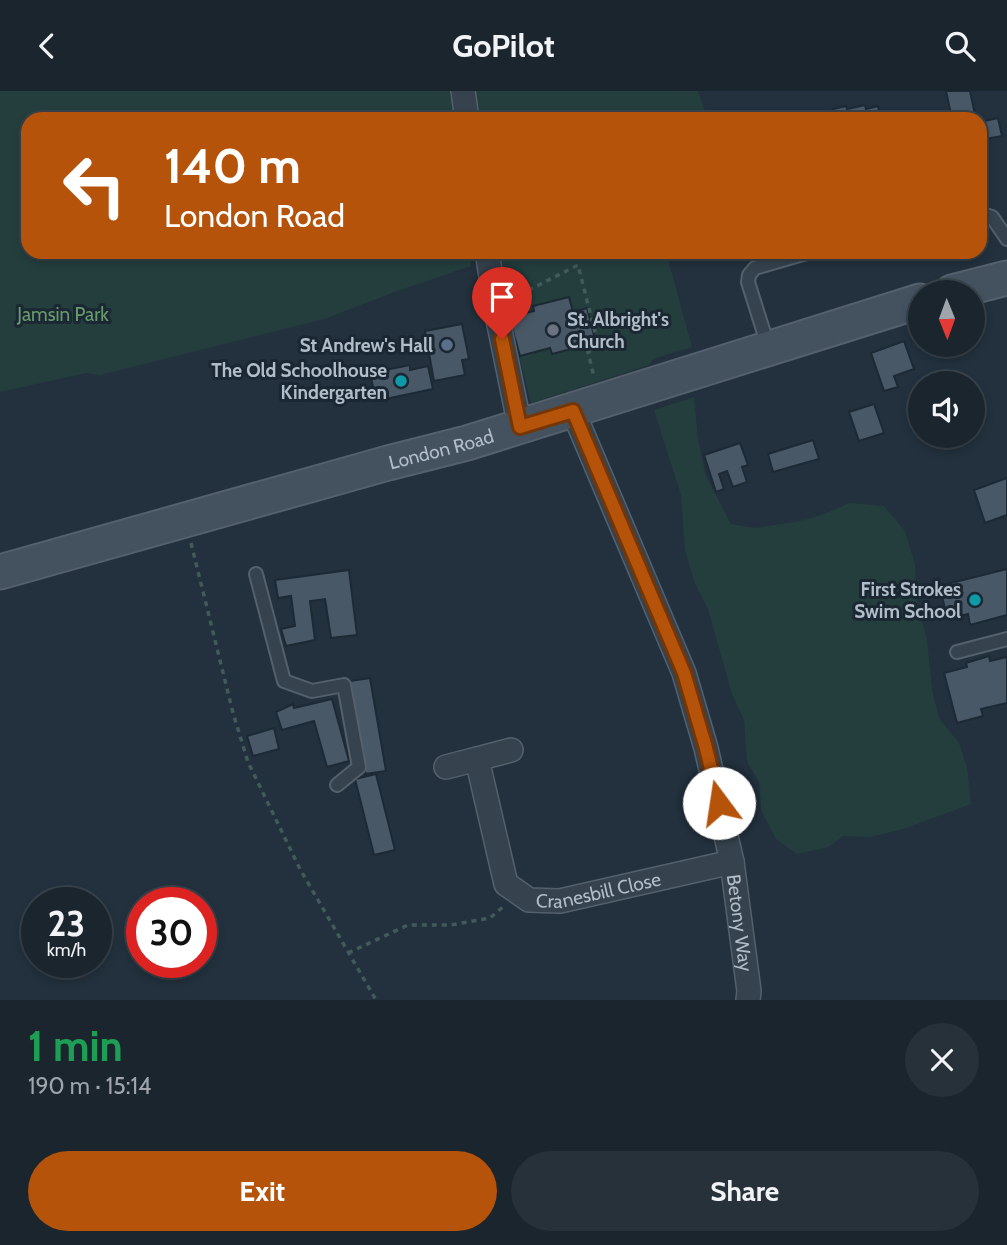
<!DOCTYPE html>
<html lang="en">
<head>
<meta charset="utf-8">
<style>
  body { margin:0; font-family:Cabin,sans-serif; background:#27313a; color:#f1f3f6; height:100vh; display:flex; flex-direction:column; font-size:26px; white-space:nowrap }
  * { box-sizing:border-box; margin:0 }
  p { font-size:23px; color:#9fa5aa }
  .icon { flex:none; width:38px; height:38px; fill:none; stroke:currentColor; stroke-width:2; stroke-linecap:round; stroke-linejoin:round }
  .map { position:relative; height:909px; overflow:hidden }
  .details { display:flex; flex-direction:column; background:#1a252e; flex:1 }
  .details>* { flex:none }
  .guide { position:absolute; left:21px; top:21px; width:966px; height:147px; border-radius:21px; box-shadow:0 4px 10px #0003,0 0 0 2px #38424a; background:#b45309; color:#fff; overflow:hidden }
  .needle { width:46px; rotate:179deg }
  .controls { position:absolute; left:908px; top:189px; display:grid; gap:14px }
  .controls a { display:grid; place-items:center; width:77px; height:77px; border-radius:50%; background:#1a252e; box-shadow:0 4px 10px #0003,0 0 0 2px #38424a; font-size:35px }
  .speed { position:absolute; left:21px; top:796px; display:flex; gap:14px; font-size:35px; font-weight:700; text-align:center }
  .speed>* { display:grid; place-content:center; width:91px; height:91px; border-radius:50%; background:#1a252e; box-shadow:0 4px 10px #0003,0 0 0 2px #38424a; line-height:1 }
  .speed small { font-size:18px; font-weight:400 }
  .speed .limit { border:10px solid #d22; background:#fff; color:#111 }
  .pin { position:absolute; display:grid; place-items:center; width:60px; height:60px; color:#fff; margin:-72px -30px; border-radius:50% 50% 50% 0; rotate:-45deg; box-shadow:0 0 7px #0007 }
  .pin .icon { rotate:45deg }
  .me { position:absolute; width:77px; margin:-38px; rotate:346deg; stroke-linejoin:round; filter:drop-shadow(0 0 5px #0008) }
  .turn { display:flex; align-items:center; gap:24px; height:147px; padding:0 28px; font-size:32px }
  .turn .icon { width:91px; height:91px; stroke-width:2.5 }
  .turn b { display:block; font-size:49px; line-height:60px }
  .round { display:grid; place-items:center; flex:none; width:74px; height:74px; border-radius:37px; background:#27313a }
  .head { display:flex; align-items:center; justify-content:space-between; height:119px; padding:0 28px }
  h1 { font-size:42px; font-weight:800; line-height:52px; color:#1e9e55 }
  .action { display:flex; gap:14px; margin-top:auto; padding:14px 28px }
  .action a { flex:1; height:80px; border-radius:42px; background:#b45309; color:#fff; font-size:28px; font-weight:800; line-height:80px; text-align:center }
  .action a+a { background:#27313a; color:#f1f3f6 }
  header { display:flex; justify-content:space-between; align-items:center; height:91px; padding:0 28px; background:#1a252e; font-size:32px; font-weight:800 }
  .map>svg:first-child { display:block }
  .green { fill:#243e3e }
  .building { fill:#485866; stroke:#1d2934; stroke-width:2 }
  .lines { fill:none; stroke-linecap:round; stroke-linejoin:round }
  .service-casing { stroke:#54606b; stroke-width:16 }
  .minor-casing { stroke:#54606b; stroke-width:26 }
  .secondary-casing { stroke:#54606b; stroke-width:37 }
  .path { stroke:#425a5a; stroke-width:3.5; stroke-dasharray:5 5; stroke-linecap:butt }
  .service { stroke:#36424d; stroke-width:12 }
  .minor { stroke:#36424d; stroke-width:23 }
  .secondary { stroke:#445260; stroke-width:33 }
  .route-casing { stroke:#753606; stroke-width:18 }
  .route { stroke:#b45309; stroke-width:12 }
  .worship-dot { fill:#6b7280; stroke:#1b2732; stroke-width:2.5 }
  .service-dot { fill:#5c6f8a; stroke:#1b2732; stroke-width:2.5 }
  .culture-dot { fill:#0f9aa8; stroke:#1b2732; stroke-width:2.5 }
  .labels { text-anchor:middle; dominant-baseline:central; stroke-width:6; stroke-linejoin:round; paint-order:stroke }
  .park-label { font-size:19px; fill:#679b6d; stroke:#1b2732 }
  .poi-label { font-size:19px; font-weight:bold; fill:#b1bdc8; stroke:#1b2732; text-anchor:end }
  .street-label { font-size:19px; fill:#b1bdc8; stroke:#1b2732 }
</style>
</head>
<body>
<header><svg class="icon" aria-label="back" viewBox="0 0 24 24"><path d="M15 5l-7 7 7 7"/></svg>GoPilot<svg class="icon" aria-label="search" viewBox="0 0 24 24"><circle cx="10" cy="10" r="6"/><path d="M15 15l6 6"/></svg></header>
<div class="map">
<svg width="1007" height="909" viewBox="0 0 1007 909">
  <rect width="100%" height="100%" fill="#22313d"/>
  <path class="green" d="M0,0H450L455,28H28V161H470L471,175L400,199L324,228L100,284L86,282L0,301Z
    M475,0H698L706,23L701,28H480Z
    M499,161H666L692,256L653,268L649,274L531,312L506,213Z
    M694,306L698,349L706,385L731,433L755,437L800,430L821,424L850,412L884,415L905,440L915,474L917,511L927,549L932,599L939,627L959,652L967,677L971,713L903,738L871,746L843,745L828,756L797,763L776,748L761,719L759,691L747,671L744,629L732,603L708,518L695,493L685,459L681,404L654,319Z"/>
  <path class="building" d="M946,0H970L976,28H952Z
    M865,14L866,18L878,15L881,28H828L834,22L833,18L846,15L847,18Z
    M998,27L1002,45L980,49V31Z
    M980,50L987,85L980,86Z
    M569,206L573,221L587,217L596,252L580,259L579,256L552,263L550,257L520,265L509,226L534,220L533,215Z
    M462,233L469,268L462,269L465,284L434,290L425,240Z
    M904,250L914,278L894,285L898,296L884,300L871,262Z
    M410,274V279L428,275L433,298L376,310L370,282Z
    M874,313L884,342L859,350L849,321Z
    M813,349L819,368L773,381L768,363Z
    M740,352L748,374L742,376L747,391L733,396L727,380L719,383L724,398L716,401L704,364Z
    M1007,387V424L985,432L974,399Z
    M1007,478V524L970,534L968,523L948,528L939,495Z
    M349,479L357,544L331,547L325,508L310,510L315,549L286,555L281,538L295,535L291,505L278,507L275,489Z
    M989,565L990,570L1007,566V612L981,618L983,625L957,632L944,582L967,576L966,572Z
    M370,587L386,680L365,683L350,590Z
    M332,608L349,670L327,676L314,630L282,639L276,621L293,613L294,617Z
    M274,637L279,658L253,665L247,645Z
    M376,683L395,759L374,764L355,688Z"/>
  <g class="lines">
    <defs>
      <path id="service" d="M980,122L992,126L1007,148
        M769,258L748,191L749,184L755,177L810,161
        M256,483L284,590L312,600L344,594L359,676L337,694
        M957,561L1007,548"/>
      <g id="minor">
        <path d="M463,0L467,28"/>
        <path d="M487,161L498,229L520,336"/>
        <path id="s1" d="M573,320L684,582L706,657L732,771L749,900L748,909"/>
        <path id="s2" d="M511,659L477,668L506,793L529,809L560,810L732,771"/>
        <path d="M446,676L477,668"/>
      </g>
      <g id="secondary">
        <path d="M952,201L1007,187"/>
        <path id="s3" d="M0,481L388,372L467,352L920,210"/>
      </g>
    </defs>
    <use href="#service" class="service-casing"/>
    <use href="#minor" class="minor-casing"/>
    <use href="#secondary" class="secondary-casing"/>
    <path class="path" d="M519,221L526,220L525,201L578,174L599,257L588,261L594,286
      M191,452L233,622L248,671L300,778L376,909
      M348,862L408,834H451L490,827L504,815"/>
    <use href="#service" class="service"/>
    <use href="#minor" class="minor"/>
    <use href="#secondary" class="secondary"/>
  </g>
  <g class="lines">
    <defs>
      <path id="route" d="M502,248L520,336L573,320L684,582L706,657L719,712"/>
    </defs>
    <use href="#route" class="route-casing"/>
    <use href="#route" class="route"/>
  </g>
  <circle class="worship-dot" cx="553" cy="239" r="7"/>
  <circle class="service-dot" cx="447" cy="254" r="7"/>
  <g class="culture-dot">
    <circle cx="401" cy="290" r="7"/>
    <circle cx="975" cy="509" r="7"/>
  </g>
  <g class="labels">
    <g class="park-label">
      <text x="63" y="223">Jamsin Park</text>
    </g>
    <g class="poi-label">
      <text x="567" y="228" text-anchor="start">St. Albright's<tspan x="567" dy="22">Church</tspan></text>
      <text x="433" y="254">St Andrew's Hall</text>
      <text x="387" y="279">The Old Schoolhouse<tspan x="387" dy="22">Kindergarten</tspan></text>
      <text x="961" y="498">First Strokes<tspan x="961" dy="22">Swim School</tspan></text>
    </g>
    <g class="street-label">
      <text stroke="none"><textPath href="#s3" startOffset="458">London Road</textPath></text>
      <text stroke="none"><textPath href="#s2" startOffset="262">Cranesbill Close</textPath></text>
      <text stroke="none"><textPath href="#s1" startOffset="541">Betony Way</textPath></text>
    </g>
  </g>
</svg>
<div class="controls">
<a><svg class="needle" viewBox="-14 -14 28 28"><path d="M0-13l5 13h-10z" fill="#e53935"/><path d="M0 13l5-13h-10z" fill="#9fa5aa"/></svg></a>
<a><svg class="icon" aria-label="sound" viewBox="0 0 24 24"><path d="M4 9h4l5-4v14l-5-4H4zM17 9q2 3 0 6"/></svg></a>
</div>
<div class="speed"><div>23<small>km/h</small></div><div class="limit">30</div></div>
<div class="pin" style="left:502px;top:248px;background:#d93025"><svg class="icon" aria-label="arrive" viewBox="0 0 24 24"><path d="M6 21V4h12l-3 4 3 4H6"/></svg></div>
<svg class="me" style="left:719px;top:712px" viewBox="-20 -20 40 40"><circle r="19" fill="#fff"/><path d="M0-13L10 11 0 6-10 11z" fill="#b45309"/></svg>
<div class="guide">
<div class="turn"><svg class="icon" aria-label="left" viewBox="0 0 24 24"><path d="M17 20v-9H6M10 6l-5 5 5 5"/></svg><div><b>140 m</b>London Road</div></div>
</div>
</div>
<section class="details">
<div class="head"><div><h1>1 min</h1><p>190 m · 15:14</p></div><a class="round"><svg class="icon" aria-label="close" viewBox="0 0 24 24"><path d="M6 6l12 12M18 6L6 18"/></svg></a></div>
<div class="action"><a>Exit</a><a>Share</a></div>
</section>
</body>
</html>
